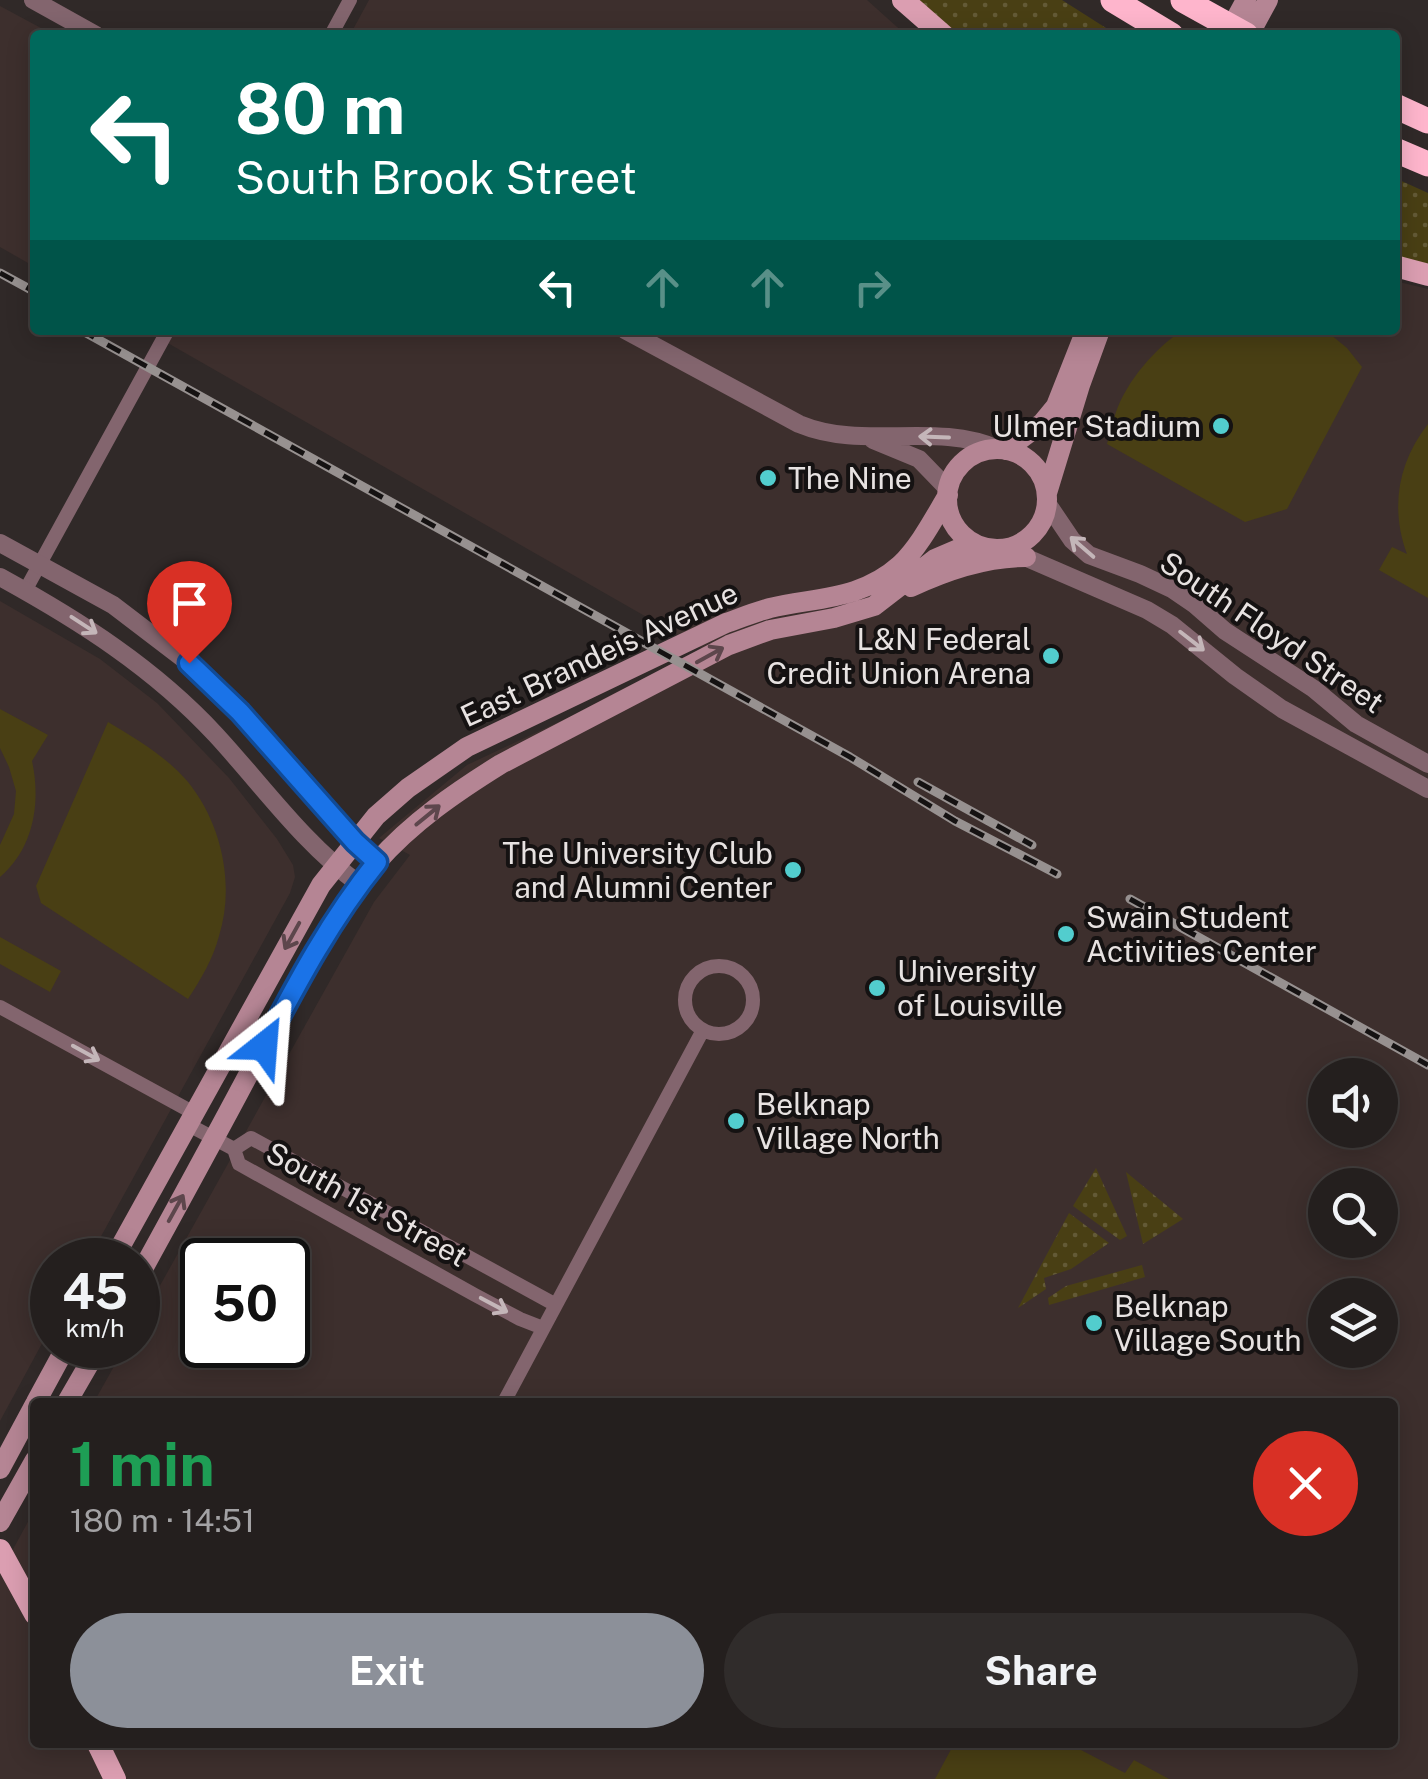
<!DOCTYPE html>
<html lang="en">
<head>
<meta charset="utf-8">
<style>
  body { margin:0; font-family:"Public Sans",sans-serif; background:#302c2b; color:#f1f3f6; height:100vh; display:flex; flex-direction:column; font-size:38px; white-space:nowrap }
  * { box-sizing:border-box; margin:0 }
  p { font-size:32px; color:#a3a2a4 }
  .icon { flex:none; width:55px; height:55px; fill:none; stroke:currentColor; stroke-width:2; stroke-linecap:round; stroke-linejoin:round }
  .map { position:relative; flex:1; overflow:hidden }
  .drawer { position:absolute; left:30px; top:1398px; width:1368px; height:350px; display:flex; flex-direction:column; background:#241f1e; border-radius:10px; box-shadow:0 5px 25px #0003,0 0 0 2px #413d3c }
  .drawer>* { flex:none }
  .guide { position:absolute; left:30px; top:30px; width:1370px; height:305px; border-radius:10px; box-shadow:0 5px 25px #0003,0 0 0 2px #413d3c; background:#00695c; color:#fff; overflow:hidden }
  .controls { position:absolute; left:1308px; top:1058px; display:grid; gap:20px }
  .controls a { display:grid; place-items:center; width:90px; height:90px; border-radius:50%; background:#241f1e; box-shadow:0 5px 25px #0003,0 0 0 2px #413d3c; font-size:50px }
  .speed { position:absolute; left:30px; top:1238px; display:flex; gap:20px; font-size:50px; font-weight:700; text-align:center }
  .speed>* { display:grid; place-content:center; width:130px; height:130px; border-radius:50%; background:#241f1e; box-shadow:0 5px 25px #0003,0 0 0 2px #413d3c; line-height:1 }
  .speed small { font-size:25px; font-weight:400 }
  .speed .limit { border:5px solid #111; border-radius:15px; background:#fff; color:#111 }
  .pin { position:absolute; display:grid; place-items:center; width:85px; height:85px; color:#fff; margin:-102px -42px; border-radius:50% 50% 50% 0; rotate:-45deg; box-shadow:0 0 10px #0007 }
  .pin .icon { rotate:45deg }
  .me { position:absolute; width:110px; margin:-55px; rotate:28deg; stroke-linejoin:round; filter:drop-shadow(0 0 8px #0008) }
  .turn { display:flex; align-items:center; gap:35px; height:210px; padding:0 40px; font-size:45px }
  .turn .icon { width:130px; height:130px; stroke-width:2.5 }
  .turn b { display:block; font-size:70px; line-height:85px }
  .lanes { display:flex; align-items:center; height:95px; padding:0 40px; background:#0003; justify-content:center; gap:50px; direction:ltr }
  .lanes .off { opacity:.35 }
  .round { display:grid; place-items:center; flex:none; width:105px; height:105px; border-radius:52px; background:#302c2b }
  .head { display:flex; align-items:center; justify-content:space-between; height:170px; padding:0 40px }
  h1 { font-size:60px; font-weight:700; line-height:75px; color:#1e9e55 }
  .cta { display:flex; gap:20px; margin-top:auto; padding:20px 40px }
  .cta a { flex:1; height:115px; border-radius:60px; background:#8c9099; color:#fff; font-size:40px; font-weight:700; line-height:115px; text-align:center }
  .cta a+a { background:#302c2b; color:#f1f3f6 }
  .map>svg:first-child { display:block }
  .built { fill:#3d2f2d; fill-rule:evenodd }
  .grass { fill:url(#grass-dots) }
  .park { fill:#493f14 }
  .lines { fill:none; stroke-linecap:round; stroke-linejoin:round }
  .minor { stroke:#83656e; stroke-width:14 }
  .tertiary { stroke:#83656e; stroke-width:18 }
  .secondary { stroke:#b58594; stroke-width:20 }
  .primary { stroke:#db9eb1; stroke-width:22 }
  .motorway { stroke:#feb5cc; stroke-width:25 }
  .rail-casing { stroke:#979190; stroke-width:9 }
  .rail { stroke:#151212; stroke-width:5; stroke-dasharray:15; stroke-linecap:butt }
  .oneway { stroke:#c4b6b9 }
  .oneway2 { stroke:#5d464c }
  .route-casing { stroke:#114b97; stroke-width:25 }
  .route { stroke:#1a73e8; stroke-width:18 }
  .poi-dot { fill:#52cdce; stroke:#151212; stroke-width:4 }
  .labels { text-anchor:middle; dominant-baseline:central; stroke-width:8; stroke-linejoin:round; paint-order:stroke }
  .poi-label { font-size:30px; fill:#e7e2e1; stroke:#151212; text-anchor:start }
  .street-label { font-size:30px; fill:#e7e2e1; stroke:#151212 }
</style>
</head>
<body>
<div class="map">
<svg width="1428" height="1779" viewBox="0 0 1428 1779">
  <defs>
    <pattern id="grass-dots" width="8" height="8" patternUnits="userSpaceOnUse" patternTransform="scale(2.5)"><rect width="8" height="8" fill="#493f14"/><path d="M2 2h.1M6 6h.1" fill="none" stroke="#635a36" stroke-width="1.8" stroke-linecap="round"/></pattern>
  </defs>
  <rect width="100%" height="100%" fill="#302928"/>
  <path class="built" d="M369,0H867L906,35H350Z
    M0,6L54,35H35V267L0,247Z
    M1395,281L1428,289V1779H0V1573L35,1509V1742H1392V1402H94L126,1345H138V1325L374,902L410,855L379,838L467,765L569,717L622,689L706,651L145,330H1395ZM1325,1075H1380V1130H1325ZM1325,1185H1380V1240H1325ZM202,1260H288V1345H202ZM1325,1295H1380V1350H1325Z
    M0,601L100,659L157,703L229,778L277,839L293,865L295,877L290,893L88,1260H52V1325L0,1421Z"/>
  <path class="grass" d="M916,0H1062L1117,35H957Z
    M1395,178L1428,193V266L1395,257Z
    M1096,1168L1127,1236L1120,1240L1073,1206Z
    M1126,1172L1183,1219L1143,1244Z
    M1069,1213L1109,1243L1071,1269L1044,1278L1046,1289L1018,1308Z
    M1142,1265L1145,1277L1049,1305L1048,1298L1066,1286Z"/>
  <path class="park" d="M1183,330H1325L1347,348L1362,367L1287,509L1245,522L1107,444C1110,434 1112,423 1116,412C1127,381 1155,348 1183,330Z
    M1428,424V598L1379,570L1392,547L1407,554C1390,508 1398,462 1428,424Z
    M0,709L48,735L32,761C41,802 34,848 0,877V845L14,814L16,791L9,767L0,748Z
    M108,722C136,739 166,756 188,782C222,824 235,885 219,936C213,959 201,979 188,999L41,903L36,886Z
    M0,937L61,971L50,992L0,964Z
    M955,1742L1084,1743L1081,1750L1125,1773L1134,1760L1169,1779H935Z"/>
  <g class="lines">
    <path class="minor" d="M331,35L350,0
      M25,591L168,330
      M685 1000a34 34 0 1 1 68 0a34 34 0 1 1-68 0Z
      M0,1007L194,1113
      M187,1124L234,1149
      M234,1149L251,1138L556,1305
      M234,1149L239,1164L475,1295L520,1319L543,1328
      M504,1402L703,1030"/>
    <path class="tertiary" d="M33,0L96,35
      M625,330L799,424C864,451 934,421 998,449
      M873,440L919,459L948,489
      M1047,503L1072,540L1089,555L1140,574L1172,589L1194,604L1225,631L1314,689L1356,724L1428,764
      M0,543L113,605L189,663L240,712L355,842L377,862
      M1013,552L1147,610L1172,625L1235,676L1282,709L1428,789
      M0,577C80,621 154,668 216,735C263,786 303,843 359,884"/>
    <path class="secondary" d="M1227,35L1246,0
      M1249,35L1268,0
      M947 499a50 50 0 1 1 100 0a50 50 0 1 1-100 0Z
      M1006,450L1042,423L1056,406L1086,330
      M1047,493L1080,385L1100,330
      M911,587C947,570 986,557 1026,557
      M113,1260L321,885L376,816L408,788L467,747L726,623C740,618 755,612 770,608C817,597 861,600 900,565C920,546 934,518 948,495
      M138,1278C177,1207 216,1136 254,1064C291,995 325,922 376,863C412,822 456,792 501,764L729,645L770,630L834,618L874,606L935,559L963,547L980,546
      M36,1402L67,1345
      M67,1402L100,1345
      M0,1469L35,1404
      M0,1522L35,1460"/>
    <path class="primary" d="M903,0L943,35
      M1395,266L1428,275
      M0,1550L35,1614
      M97,1742L115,1779"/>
    <path class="motorway" d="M1113,0L1171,35
      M1183,0L1246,35
      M1395,106L1428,121
      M1395,150L1428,164"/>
    <defs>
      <path id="rail" d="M0,273L35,292
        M81,330L850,757L955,821L1057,874
        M918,782L1032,845
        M1130,899L1428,1065"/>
    </defs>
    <use href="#rail" class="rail-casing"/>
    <use href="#rail" class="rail"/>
  </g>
  <defs><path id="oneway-shaft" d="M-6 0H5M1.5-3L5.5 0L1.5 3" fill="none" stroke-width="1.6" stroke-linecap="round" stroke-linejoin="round" transform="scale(2.5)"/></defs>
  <g class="oneway">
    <use href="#oneway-shaft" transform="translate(934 437) rotate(-178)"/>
    <use href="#oneway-shaft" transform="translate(1082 547) rotate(-139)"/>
    <use href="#oneway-shaft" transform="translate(84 625) rotate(33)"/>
    <use href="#oneway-shaft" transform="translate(1192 641) rotate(38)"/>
    <use href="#oneway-shaft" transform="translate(86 1053) rotate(29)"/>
    <use href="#oneway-shaft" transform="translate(494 1305) rotate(28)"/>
  </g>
  <g class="oneway2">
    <use href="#oneway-shaft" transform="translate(710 655) rotate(-29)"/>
    <use href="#oneway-shaft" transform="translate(428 815) rotate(-39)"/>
    <use href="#oneway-shaft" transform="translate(292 936) rotate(119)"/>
    <use href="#oneway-shaft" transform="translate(176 1208) rotate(-61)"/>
  </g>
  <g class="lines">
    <defs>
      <path id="route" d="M189,663L240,712L355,842L377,862C331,919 298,981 264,1046"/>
    </defs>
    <use href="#route" class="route-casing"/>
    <use href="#route" class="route"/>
  </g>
  <g class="poi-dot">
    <circle cx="1221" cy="426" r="10"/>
    <circle cx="768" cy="478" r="10"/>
    <circle cx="1051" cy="656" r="10"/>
    <circle cx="793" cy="870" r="10"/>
    <circle cx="1066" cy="934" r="10"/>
    <circle cx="877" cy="988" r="10"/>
    <circle cx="736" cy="1121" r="10"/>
    <circle cx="1094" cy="1323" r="10"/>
  </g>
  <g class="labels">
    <g class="poi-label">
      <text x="1201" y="426" text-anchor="end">Ulmer Stadium</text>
      <text x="788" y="478">The Nine</text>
      <text x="1031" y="639" text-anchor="end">L&amp;N Federal<tspan x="1031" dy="34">Credit Union Arena</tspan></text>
      <text x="773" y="853" text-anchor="end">The University Club<tspan x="773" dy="34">and Alumni Center</tspan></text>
      <text x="1086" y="917">Swain Student<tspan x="1086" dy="34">Activities Center</tspan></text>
      <text x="897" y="971">University<tspan x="897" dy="34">of Louisville</tspan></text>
      <text x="756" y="1104">Belknap<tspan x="756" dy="34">Village North</tspan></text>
      <text x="1114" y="1306">Belknap<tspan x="1114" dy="34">Village South</tspan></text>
    </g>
    <g class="street-label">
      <text transform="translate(1272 632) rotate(34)">South Floyd Street</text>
      <text transform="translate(599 654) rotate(-25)">East Brandeis Avenue</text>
      <text transform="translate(367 1204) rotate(29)">South 1st Street</text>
    </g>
  </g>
</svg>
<div class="controls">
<a><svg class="icon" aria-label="sound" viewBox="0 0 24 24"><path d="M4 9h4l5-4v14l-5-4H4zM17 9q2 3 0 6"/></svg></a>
<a><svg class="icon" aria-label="search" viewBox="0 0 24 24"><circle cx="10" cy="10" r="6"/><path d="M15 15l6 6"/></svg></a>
<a><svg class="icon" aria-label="layers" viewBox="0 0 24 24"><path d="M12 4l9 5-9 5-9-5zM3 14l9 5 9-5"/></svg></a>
</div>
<div class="speed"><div>45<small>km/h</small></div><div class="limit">50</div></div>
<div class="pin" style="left:189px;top:663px;background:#d93025"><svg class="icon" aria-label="arrive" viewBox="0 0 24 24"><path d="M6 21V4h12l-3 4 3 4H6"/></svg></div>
<svg class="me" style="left:264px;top:1046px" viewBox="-20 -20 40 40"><path d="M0-17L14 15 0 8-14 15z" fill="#1a73e8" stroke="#fff" stroke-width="4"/></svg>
<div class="guide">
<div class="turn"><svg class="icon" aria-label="left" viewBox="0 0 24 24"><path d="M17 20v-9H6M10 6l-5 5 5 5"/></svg><div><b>80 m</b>South Brook Street</div></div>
<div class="lanes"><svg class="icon" aria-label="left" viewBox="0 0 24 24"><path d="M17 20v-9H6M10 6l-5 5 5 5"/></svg><svg class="icon off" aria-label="ahead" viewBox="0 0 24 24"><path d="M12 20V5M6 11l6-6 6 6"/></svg><svg class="icon off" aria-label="ahead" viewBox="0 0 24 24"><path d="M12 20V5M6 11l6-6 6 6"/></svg><svg class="icon off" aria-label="right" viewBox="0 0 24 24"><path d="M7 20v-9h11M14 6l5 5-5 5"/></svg></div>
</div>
<section class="drawer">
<div class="head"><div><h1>1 min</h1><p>180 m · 14:51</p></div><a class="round" style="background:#d93025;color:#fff"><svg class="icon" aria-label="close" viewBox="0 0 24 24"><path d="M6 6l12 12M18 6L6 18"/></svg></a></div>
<div class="cta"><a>Exit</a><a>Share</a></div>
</section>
</div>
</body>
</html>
